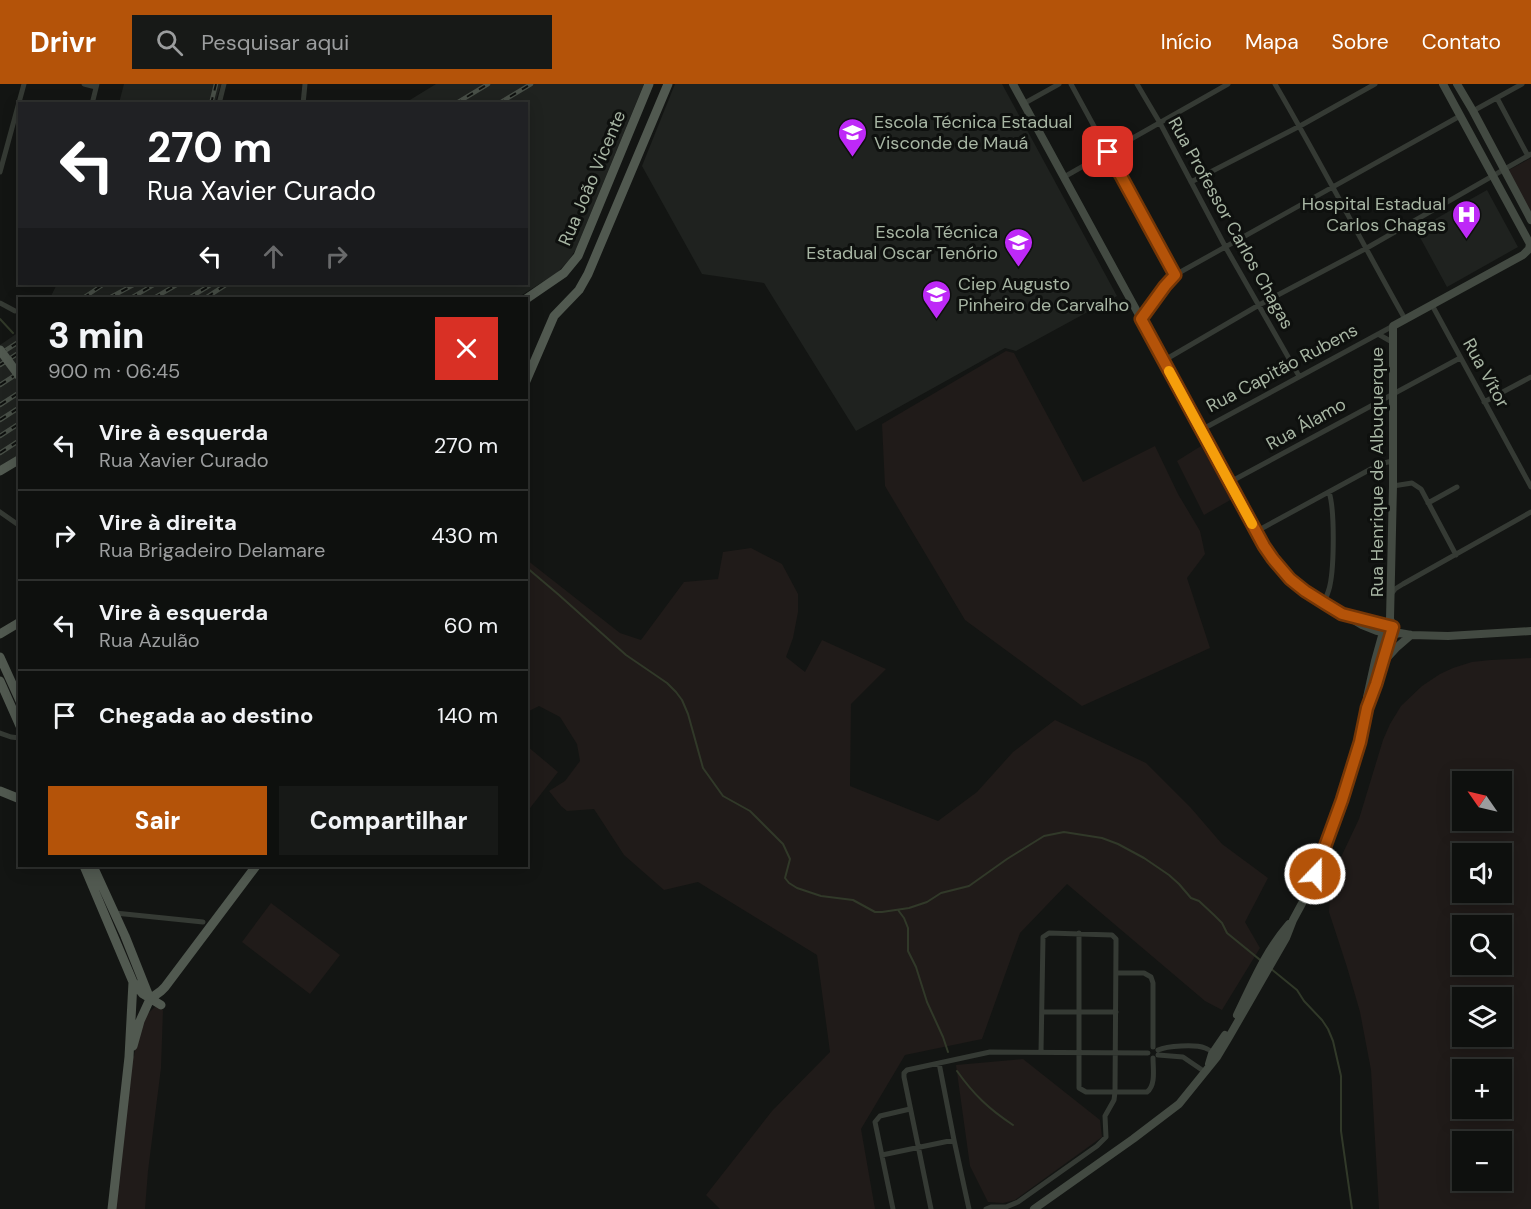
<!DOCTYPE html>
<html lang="pt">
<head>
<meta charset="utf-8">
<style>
  body { margin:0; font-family:"DM Sans",sans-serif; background:#171917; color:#f1f3f6; height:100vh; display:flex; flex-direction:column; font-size:22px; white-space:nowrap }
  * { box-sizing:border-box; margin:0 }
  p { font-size:20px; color:#9b9d9e }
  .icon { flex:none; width:33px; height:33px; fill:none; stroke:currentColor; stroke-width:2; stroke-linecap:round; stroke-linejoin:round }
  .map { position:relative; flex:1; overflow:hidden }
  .sheet { position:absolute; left:18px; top:213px; width:510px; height:570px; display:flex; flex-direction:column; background:#0e100e; border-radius:0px; box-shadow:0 3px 15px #0003,0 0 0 2px #2e302e }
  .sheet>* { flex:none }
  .banner { position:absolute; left:18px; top:18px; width:510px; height:183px; border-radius:0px; box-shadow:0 3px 15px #0003,0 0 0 2px #2e302e; background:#202124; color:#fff; overflow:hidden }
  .needle { width:39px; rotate:304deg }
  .buttons { position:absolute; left:1452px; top:687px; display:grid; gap:12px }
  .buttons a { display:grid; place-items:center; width:60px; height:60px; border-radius:0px; background:#0e100e; box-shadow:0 3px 15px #0003,0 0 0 2px #2e302e; font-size:30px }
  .pin { position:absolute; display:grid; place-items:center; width:51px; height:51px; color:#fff; margin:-26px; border-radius:12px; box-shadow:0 3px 9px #0006 }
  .me { position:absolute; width:66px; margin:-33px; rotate:22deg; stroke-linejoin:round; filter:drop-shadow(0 0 4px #0008) }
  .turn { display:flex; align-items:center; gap:21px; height:126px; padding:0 30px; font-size:27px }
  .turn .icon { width:78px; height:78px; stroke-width:2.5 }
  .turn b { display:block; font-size:42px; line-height:51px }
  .lanes { display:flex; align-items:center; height:57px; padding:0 30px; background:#0003; justify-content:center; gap:30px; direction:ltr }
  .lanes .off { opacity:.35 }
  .round { display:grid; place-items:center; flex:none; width:63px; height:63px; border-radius:0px; background:#171917 }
  .overview { display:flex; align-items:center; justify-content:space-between; height:102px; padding:0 30px }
  h1 { font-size:36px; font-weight:800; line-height:45px }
  .button { display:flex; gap:12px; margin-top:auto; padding:12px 30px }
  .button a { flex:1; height:69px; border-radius:0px; background:#b45309; color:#fff; font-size:24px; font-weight:800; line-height:69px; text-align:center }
  .button a+a { background:#171917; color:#f1f3f6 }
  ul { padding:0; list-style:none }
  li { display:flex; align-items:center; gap:18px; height:90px; padding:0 30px; border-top:2px solid #2e302e }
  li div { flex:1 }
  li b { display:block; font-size:22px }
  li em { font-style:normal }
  header { display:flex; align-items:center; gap:36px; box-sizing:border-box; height:84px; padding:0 30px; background:#b45309; color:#fff }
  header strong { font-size:28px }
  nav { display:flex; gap:33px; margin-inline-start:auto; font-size:21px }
  .search { width:420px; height:54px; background:#171917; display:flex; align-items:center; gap:15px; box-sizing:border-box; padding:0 21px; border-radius:0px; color:#9b9d9e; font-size:22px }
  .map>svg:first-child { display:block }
  .built { fill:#1f221f }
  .green { fill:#201b19; fill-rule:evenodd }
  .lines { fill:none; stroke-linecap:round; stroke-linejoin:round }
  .stream { stroke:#313929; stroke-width:2 }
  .minor { stroke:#353a34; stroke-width:5 }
  .secondary { stroke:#434a42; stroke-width:8 }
  .primary { stroke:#515950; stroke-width:9 }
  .rail-casing { stroke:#484f47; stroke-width:4.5 }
  .rail { stroke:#0e100e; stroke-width:2; stroke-dasharray:7; stroke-linecap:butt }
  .primary-bridge { stroke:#515950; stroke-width:9 }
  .route-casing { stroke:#753606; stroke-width:15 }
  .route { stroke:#b45309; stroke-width:10 }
  .slow { stroke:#f59e0b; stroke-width:10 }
  .labels { text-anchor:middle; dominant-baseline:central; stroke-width:6; stroke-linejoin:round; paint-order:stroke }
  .poi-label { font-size:18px; fill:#a8b6a4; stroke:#0e100e; text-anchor:start }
  .street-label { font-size:18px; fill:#a8b6a4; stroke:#0e100e }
</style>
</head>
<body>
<header>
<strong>Drivr</strong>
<div class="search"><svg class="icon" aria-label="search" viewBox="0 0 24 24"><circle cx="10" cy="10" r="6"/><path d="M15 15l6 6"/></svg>Pesquisar aqui</div>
<nav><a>Início</a><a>Mapa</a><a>Sobre</a><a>Contato</a></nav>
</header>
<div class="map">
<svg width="1531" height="1125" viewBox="0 0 1531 1125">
  <rect width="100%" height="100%" fill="#131513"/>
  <path class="built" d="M124,0H221L215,19H119Z
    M436,0H644L576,165L569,176L557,189L517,214H50L57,200H526V20L405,19Z
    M675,0H1002L1117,212L1016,267L1005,264L856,347L764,199L702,190L642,82Z
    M1487,106L1518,163L1447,203L1416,146Z
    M19,248V380L0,388V261Z"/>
  <path class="green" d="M1531,74V129L1507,87Z
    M1006,267L1014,269L1083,398L1155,362L1178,410L1200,447L1205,470L1187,494L1210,564L1082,622L965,536L885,402L882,340Z
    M1201,362L1232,415L1204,431L1177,377Z
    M751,464L782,480L798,510V528L793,554L786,573L805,588L822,556L886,585L851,620L850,702L938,737L977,708L1013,668L1055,636L1146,679L1191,724L1222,760L1268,794L1245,838L1260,864L1222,926L1205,917L1067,800L1020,849L982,955L905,971L861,1045L875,1125H720L706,1111L772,1027L830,968L817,871L698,798L664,806L624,771L594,725L567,727L561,722L549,707L565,697L580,677L577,660L560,633L539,622L527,628V476L620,549L641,556L684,498L718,495L723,468Z
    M1531,574V1125H1379L1371,986L1360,928L1347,883L1329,828L1331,802L1342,771L1359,735L1383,656L1390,640L1401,622L1422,602L1440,590L1453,584L1472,578L1491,576ZM1462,698H1502V736H1462ZM1462,770H1502V808H1462ZM1462,842H1502V880H1462ZM1462,914H1502V952H1462ZM1462,986H1502V1024H1462ZM1462,1058H1502V1096H1462Z
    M527,662L558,688L527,728Z
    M271,819L340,871L310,910L242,858Z
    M156,922L163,926L161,984L148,1087L145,1125H112L129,973L134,972L140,937Z
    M1023,975L1100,1036L1102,1053L1015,1116L1003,1119L988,1118L970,1082L956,981Z"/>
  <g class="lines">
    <path class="stream" d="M0,235L13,249
      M526,483L559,511L626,571L667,599L676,608L682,616L688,630L703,684L723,712L750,727L783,760L790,775L785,794L789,799L797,804L821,812L853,816L875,828H882L909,824L927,818L941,809L969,802L1007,775L1044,752L1064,748L1102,754L1118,760L1144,774L1169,791L1179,800L1191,814L1199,817L1214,831L1222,839L1227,849L1297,906L1304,917L1322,936L1328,945L1333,957L1341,992V1047L1352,1125
      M898,826L904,834L908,844V867L916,883L927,918L943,953L948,968
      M957,987C974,1011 989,1025 1013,1041"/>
    <path class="minor" d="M84,0L96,3
      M1071,0L1175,191
      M1137,0L1160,39L1226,164L1299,292
      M1275,0C1320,77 1361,157 1405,235
      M1497,14L1528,72
      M92,20L97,0
      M219,20L224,0
      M303,20L305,0
      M1023,20L1059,0
      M1473,27L1522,0
      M0,88L24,0
      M1064,93L1228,0
      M1191,98L1300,42L1375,0
      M0,219L15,227
      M1432,221L1531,403
      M1141,235L1156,213L1175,191L1460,32
      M1378,250L1392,258
      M1163,277L1259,221L1365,165L1531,70
      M1484,318L1531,293
      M1201,346L1393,242
      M1230,398L1460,274
      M1393,402L1412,399L1421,405L1456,471
      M1428,419L1457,403
      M0,428L20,442
      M1257,447L1380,380L1392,377
      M1392,509L1395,505L1403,500L1531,428
      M1324,519C1326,513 1329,507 1330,501C1334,482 1335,426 1329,408
      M0,649L11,653L20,654
      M115,829L203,838
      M1079,849V1004L1086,1008H1147C1156,1001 1153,985 1153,974
      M1116,889H1144L1151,893L1153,899V963
      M1042,928H1116
      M1158,966C1167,962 1195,960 1205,964C1208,965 1211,967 1214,969
      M1158,971L1183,973L1205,988
      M939,979L954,1056L969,1125
      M882,1071L954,1056
      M893,1125L875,1038L880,1032L910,1025
      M931,1125L904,993V989L907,986L990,968L1148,969
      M986,1125L991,1123H1006L1018,1118L1097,1062L1106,1053L1105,1032L1114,1016L1115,1008L1116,862V855L1112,851L1049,849L1043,853L1041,968"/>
    <path class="secondary" d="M1013,0L1265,462L1273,475L1282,485L1305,507L1362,541L1377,547L1391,551L1400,549L1411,551L1448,552L1531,547
      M1457,0L1473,27L1531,136
      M1353,532L1387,542
      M1386,575L1396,564L1411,551
      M1367,624L1376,600L1393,543L1390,535L1393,402V242L1523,171L1529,165L1530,160L1443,0
      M1237,931C1253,898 1265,868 1289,840
      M1209,980L1212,970L1225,951
      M1034,1125L1133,1055L1179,1020L1217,973L1229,953L1286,854L1293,836L1306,812L1331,750L1360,658L1367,624V613L1375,577L1385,541L1390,535"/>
    <path class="primary" d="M526,215L564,189L578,172L649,0
      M526,297L554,232L579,206L588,190L668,0
      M0,387L20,375
      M0,550L20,538
      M0,573L20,617
      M0,597L20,642
      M0,707L20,715
      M84,782L133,898L129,973L112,1125
      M93,782L125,852L150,915L140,937L133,962
      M133,898L143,910L161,921
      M150,915L161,907L165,903L256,782"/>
    <defs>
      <path id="rail" d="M211,20L216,0
        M455,20L488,0
        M498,20L531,0
        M207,213L227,200
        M83,214L104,200
        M109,214L135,200
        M131,214L155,200
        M154,214L178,200
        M189,214L212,200
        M0,270L20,257
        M0,281L20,268
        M0,301L20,288
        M0,321L20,308
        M0,336L20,323
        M0,352L20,339
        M0,369L20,356"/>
    </defs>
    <use href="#rail" class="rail-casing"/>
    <use href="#rail" class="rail"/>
    <path class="primary-bridge" d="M0,266L20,293"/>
  </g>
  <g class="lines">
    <defs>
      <path id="route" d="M1108,68L1175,191L1165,202L1141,235L1264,462L1273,475L1290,495L1305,507L1324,519L1342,530L1393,543L1376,600L1367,624L1360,658L1342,716L1315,790"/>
    </defs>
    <use href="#route" class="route-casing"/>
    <use href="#route" class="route"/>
    <path class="slow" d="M1169,287L1252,440"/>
  </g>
  <defs>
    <symbol id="university-pin" viewBox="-11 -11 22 30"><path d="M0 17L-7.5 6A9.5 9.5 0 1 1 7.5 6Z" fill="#be29f7" stroke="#0e100e"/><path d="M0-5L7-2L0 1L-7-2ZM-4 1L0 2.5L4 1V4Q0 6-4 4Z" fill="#fff"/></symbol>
    <symbol id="hospital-pin" viewBox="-11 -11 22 30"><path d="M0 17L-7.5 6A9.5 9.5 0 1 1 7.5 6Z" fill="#be29f7" stroke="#0e100e"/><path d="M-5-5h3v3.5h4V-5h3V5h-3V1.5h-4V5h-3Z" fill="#fff"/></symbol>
    <symbol id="school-pin" viewBox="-11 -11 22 30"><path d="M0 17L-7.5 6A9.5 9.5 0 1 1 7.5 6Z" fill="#be29f7" stroke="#0e100e"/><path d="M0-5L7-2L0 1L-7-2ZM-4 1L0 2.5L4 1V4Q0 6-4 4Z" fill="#fff"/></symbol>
  </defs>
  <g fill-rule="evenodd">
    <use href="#university-pin" x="836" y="32" width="33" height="45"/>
    <use href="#hospital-pin" x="1450" y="114" width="33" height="45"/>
    <use href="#university-pin" x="1002" y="142" width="33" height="45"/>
    <use href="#school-pin" x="920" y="194" width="33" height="45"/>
  </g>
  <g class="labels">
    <g class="poi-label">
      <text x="874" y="38">Escola Técnica Estadual<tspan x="874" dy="21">Visconde de Mauá</tspan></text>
      <text x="1446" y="120" text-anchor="end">Hospital Estadual<tspan x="1446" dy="21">Carlos Chagas</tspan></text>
      <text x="998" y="148" text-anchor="end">Escola Técnica<tspan x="998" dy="21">Estadual Oscar Tenório</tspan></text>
      <text x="958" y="200">Ciep Augusto<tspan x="958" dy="21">Pinheiro de Carvalho</tspan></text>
    </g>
    <g class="street-label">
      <text transform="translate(592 94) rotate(-67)">Rua João Vicente</text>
      <text transform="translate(1231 139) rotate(61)">Rua Professor Carlos Chagas</text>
      <text transform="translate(1282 284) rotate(-28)">Rua Capitão Rubens</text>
      <text transform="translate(1486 289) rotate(61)">Rua Vítor</text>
      <text transform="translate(1306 340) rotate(-29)">Rua Álamo</text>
      <text transform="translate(1377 388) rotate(-90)">Rua Henrique de Albuquerque</text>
    </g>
  </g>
</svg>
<div class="buttons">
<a><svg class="needle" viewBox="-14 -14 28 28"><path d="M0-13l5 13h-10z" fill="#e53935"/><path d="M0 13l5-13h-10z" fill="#9b9d9e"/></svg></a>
<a><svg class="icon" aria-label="sound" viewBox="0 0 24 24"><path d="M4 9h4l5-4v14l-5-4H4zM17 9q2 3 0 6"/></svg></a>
<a><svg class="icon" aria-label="search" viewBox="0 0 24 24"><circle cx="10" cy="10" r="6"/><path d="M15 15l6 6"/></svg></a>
<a><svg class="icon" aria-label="layers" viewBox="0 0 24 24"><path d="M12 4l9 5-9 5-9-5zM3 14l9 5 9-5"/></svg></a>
<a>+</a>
<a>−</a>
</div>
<div class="pin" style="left:1108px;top:68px;background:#d93025"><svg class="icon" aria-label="arrive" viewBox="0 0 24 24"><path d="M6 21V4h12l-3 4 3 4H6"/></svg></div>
<svg class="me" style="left:1315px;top:790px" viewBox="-20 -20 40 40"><circle r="17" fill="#b45309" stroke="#fff" stroke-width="3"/><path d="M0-11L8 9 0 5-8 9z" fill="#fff"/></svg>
<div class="banner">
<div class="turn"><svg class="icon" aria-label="left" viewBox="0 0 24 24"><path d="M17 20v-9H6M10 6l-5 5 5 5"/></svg><div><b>270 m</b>Rua Xavier Curado</div></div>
<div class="lanes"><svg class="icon" aria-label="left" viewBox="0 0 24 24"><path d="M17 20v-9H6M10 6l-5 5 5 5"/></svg><svg class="icon off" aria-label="ahead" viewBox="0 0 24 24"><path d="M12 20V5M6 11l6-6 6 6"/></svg><svg class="icon off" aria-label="right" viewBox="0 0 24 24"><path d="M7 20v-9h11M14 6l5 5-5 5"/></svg></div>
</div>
<section class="sheet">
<div class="overview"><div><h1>3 min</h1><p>900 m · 06:45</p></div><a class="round" style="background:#d93025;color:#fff"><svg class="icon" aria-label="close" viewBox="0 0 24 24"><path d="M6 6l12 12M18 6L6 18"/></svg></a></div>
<ul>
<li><svg class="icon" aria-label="left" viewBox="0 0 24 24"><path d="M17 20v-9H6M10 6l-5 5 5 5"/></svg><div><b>Vire à esquerda</b><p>Rua Xavier Curado</p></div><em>270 m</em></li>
<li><svg class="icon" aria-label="right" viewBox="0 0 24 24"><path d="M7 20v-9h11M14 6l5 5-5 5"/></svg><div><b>Vire à direita</b><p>Rua Brigadeiro Delamare</p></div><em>430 m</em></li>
<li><svg class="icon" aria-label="left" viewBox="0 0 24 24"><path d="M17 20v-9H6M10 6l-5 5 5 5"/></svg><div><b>Vire à esquerda</b><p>Rua Azulão</p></div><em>60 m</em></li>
<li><svg class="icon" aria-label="arrive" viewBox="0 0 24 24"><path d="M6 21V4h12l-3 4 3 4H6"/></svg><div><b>Chegada ao destino</b></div><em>140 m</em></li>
</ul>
<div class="button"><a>Sair</a><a>Compartilhar</a></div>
</section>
</div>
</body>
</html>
